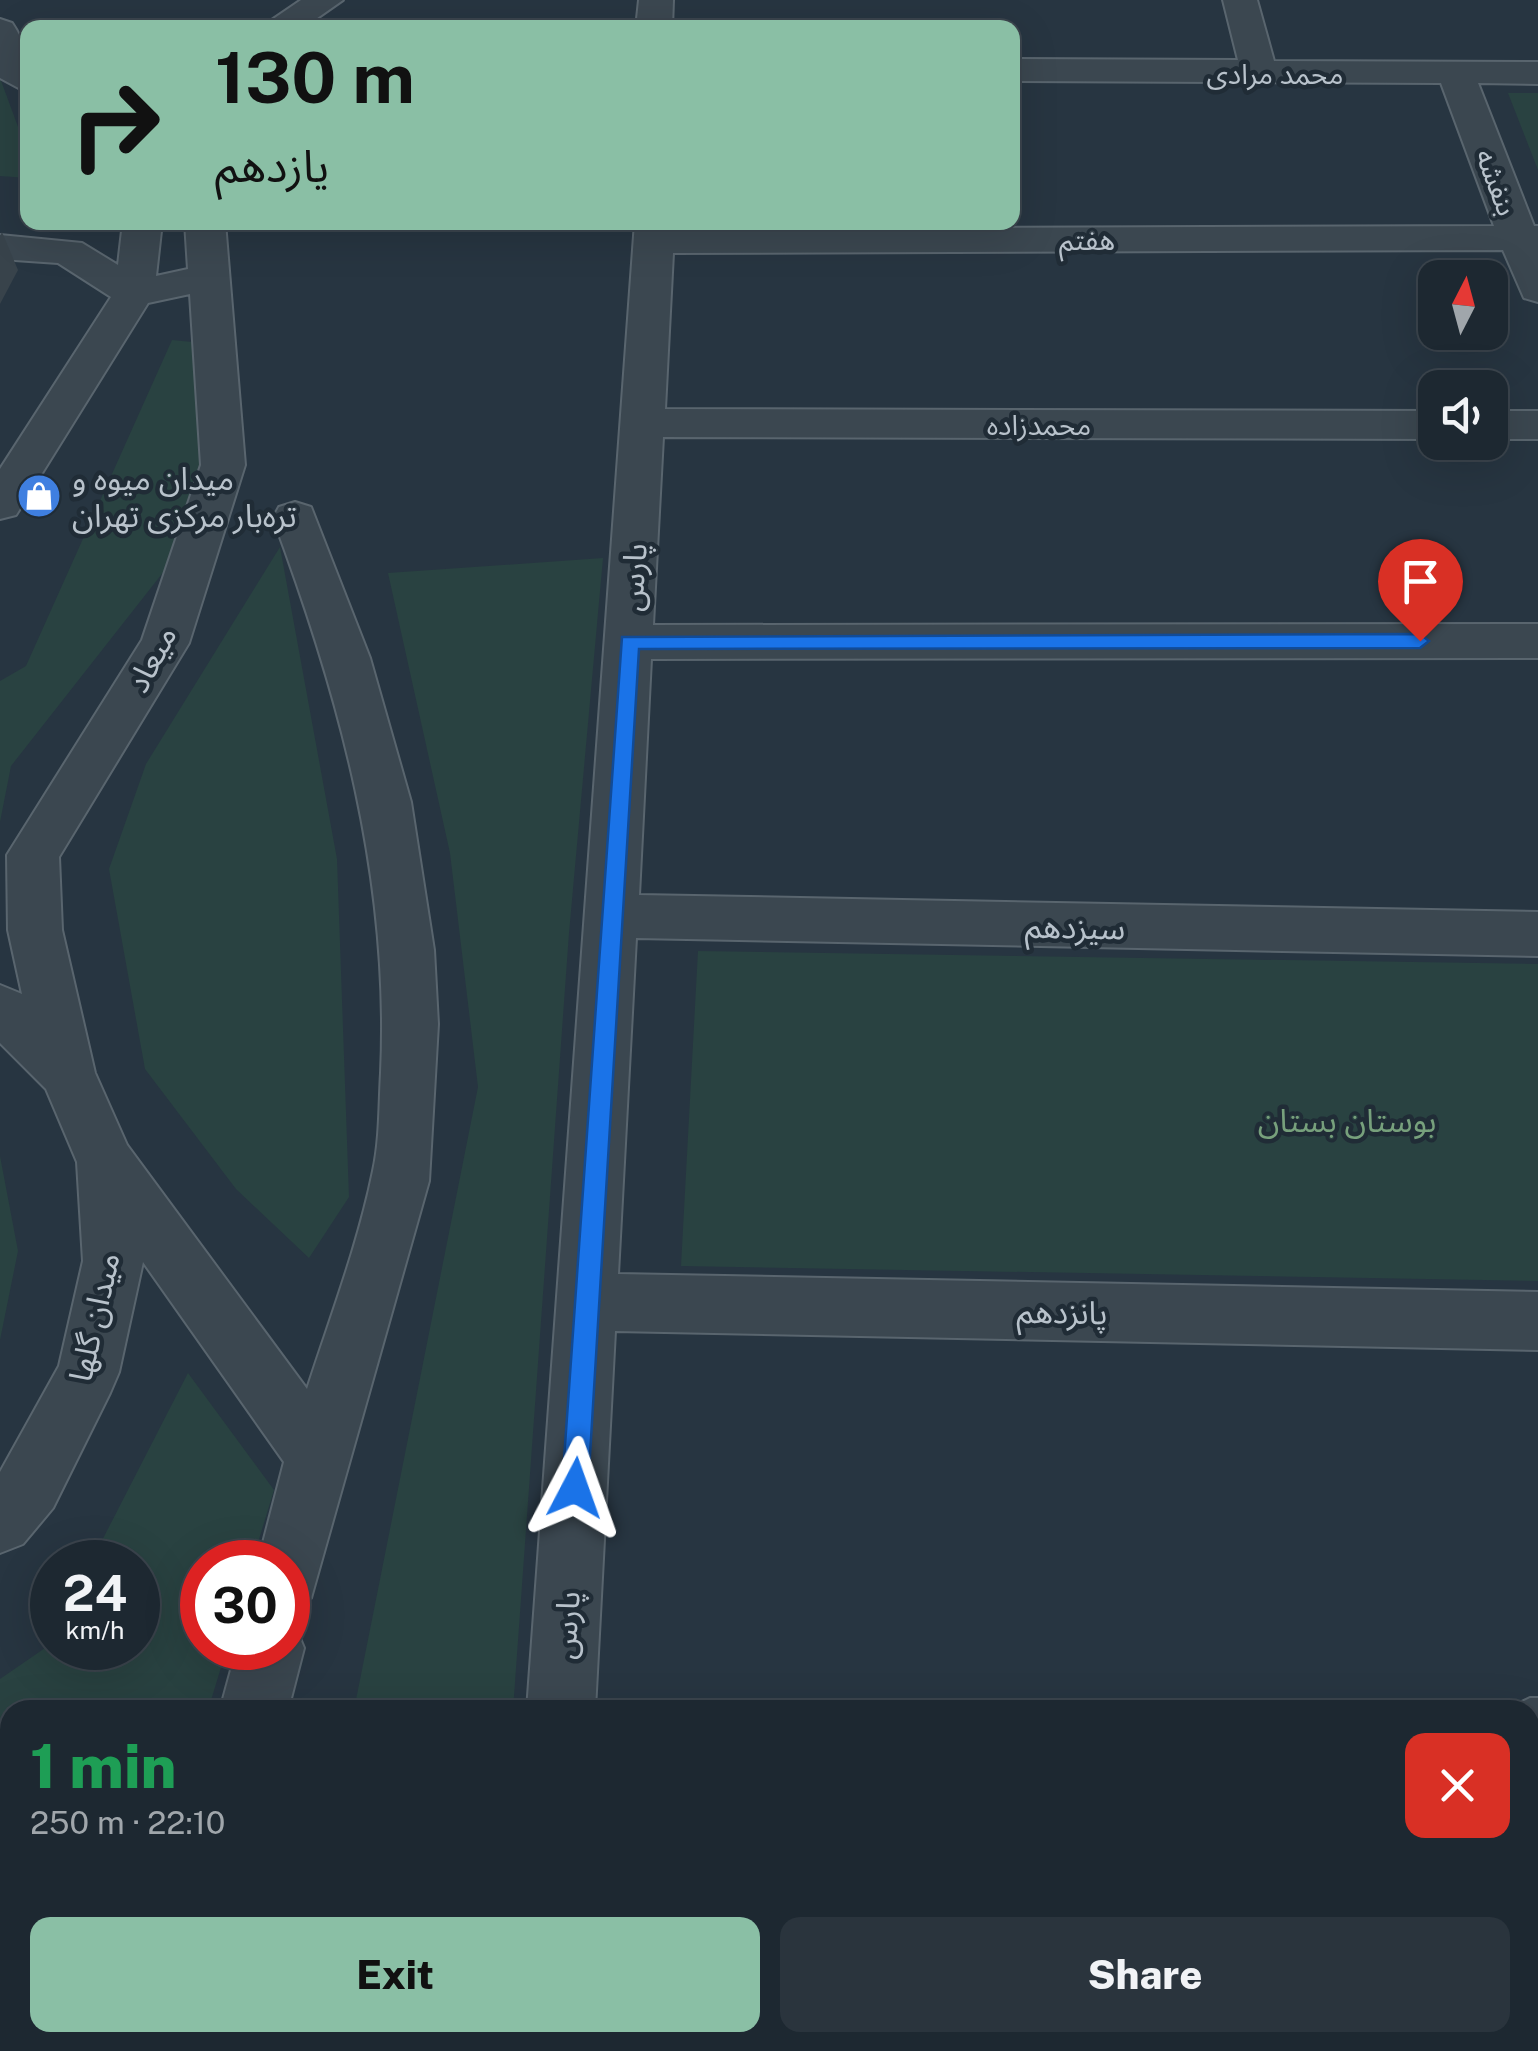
<!DOCTYPE html>
<html lang="en">
<head>
<meta charset="utf-8">
<style>
  body { margin:0; font-family:"Public Sans","Noto Sans Arabic",sans-serif; background:#2a343d; color:#f1f3f6; height:100vh; display:flex; flex-direction:column; font-size:38px; white-space:nowrap }
  * { box-sizing:border-box; margin:0 }
  p { font-size:32px; color:#a0a6ab }
  .icon { flex:none; width:55px; height:55px; fill:none; stroke:currentColor; stroke-width:2; stroke-linecap:round; stroke-linejoin:round }
  .map { position:relative; flex:1; overflow:hidden }
  .drawer { position:absolute; left:0px; top:1700px; width:1540px; height:352px; display:flex; flex-direction:column; background:#1d2831; border-radius:30px 30px 0 0; box-shadow:0 10px 40px #0002,0 0 0 2px #3b444d }
  .drawer>* { flex:none }
  .guide { position:absolute; left:20px; top:20px; width:1000px; height:210px; border-radius:20px; box-shadow:0 10px 40px #0002,0 0 0 2px #3b444d; background:#8abfa5; color:#111; overflow:hidden }
  .needle { width:65px; rotate:6deg }
  .tools { position:absolute; left:1418px; top:260px; display:grid; gap:20px }
  .tools a { display:grid; place-items:center; width:90px; height:90px; border-radius:20px; background:#1d2831; box-shadow:0 10px 40px #0002,0 0 0 2px #3b444d; font-size:50px }
  .speed { position:absolute; left:30px; top:1540px; display:flex; gap:20px; font-size:50px; font-weight:700; text-align:center }
  .speed>* { display:grid; place-content:center; width:130px; height:130px; border-radius:50%; background:#1d2831; box-shadow:0 10px 40px #0002,0 0 0 2px #3b444d; line-height:1 }
  .speed small { font-size:25px; font-weight:400 }
  .speed .limit { border:15px solid #d22; background:#fff; color:#111 }
  .pin { position:absolute; display:grid; place-items:center; width:85px; height:85px; color:#fff; margin:-102px -42px; border-radius:50% 50% 50% 0; rotate:-45deg; box-shadow:0 0 10px #0007 }
  .pin .icon { rotate:45deg }
  .me { position:absolute; width:110px; margin:-55px; rotate:4deg; stroke-linejoin:round; filter:drop-shadow(0 0 8px #0008) }
  .turn { display:flex; align-items:center; gap:35px; height:210px; padding:0 30px; font-size:45px }
  .turn .icon { width:130px; height:130px; stroke-width:2.5 }
  .turn b { display:block; font-size:70px; line-height:85px }
  .round { display:grid; place-items:center; flex:none; width:105px; height:105px; border-radius:20px; background:#2a343d }
  .overview { display:flex; align-items:center; justify-content:space-between; height:170px; padding:0 30px }
  h1 { font-size:60px; font-weight:800; line-height:75px; color:#1e9e55 }
  .button { display:flex; gap:20px; margin-top:auto; padding:20px 30px }
  .button a { flex:1; height:115px; border-radius:20px; background:#8abfa5; color:#111; font-size:40px; font-weight:800; line-height:115px; text-align:center }
  .button a+a { background:#2a343d; color:#f1f3f6 }
  .map>svg:first-child { display:block }
  .green { fill:#294241 }
  .lines { fill:none; stroke-linecap:round; stroke-linejoin:round }
  .minor-casing { stroke:#59656e; stroke-width:4 }
  .minor { fill:#3b4750; fill-rule:evenodd }
  .shaded-wall { fill:#38434b }
  .route { fill:#1a73e8; stroke:#114b97; stroke-width:2.5 }
  .labels { text-anchor:middle; dominant-baseline:central; stroke-width:9; stroke-linejoin:round; paint-order:stroke }
  .far-street-label { font-size:28px; fill:#b8c2cb; stroke:#202c36 }
  .poi-label { font-size:32px; fill:#b8c2cb; stroke:#202c36; text-anchor:start }
  .street-label { font-size:32px; fill:#b8c2cb; stroke:#202c36 }
  .park-label { font-size:32px; fill:#77a07c; stroke:#202c36 }
</style>
</head>
<body>
<div class="map">
<svg width="1538" height="2051" viewBox="0 0 1538 2051">
  <rect width="100%" height="100%" fill="#273541"/>
  <path class="green" d="M0,78L27,151V178L0,176Z
    M1508,93H1538V170Z
    M172,340L192,342L215,413L201,491L172,561L11,766L0,822V681L26,666Z
    M280,547L337,859L349,1197L309,1258L236,1189L145,1069L109,869L146,764Z
    M603,558L569,933L513,1710H354L478,1087L450,853L388,573Z
    M698,951L1538,964V1281L681,1266Z
    M0,1156L18,1251L0,1340Z
    M188,1373L274,1490L252,1562H202V1648H227L208,1710H10V2042L108,2043L105,2051H0V1679L48,1646L52,1638V1648H138V1562H91Z
    M1530,1769H1538V2051H628L629,2042H1530Z
    M287,2043V2042L489,2043V2051H286Z"/>
  <g class="lines">
    <defs>
      <path id="minor" d="M301,0H343L303,28H260Z
        M639,0H673L672,28H636Z
        M1223,0H1257L1274,61L1538,62V84L1478,83L1534,226H1538V302L1524,298L1503,250L673,253L665,409L1435,411V439L663,437L653,625L1538,624V658L651,659L639,895L1538,912V956L636,938L618,1274L1538,1292V1350L615,1331L595,1710H527L635,222H675L674,229L1494,226L1441,83L1012,81V59L1238,60Z
        M0,19L12,23C27,44 28,67 28,93L0,78Z
        M123,222H162L156,276L188,269L185,222H225L245,465L189,643L59,857L62,930L95,1073L127,1145L307,1389C330,1318 358,1245 373,1171C380,1139 379,1105 381,1073C390,880 340,697 273,518L279,507L295,502L311,507L370,658L411,802L434,950L438,1024L429,1181L311,1598L288,1608V1562H258L284,1462L143,1262L119,1372L110,1393L53,1508L23,1544L0,1553V1472L59,1366L83,1261L77,1162L46,1089L0,1043V985L22,994L8,930L7,855L142,640L201,465L190,294L148,303L16,515L0,519V469L111,297L58,263L0,259V235L82,243L118,265Z
        M1490,411H1538V439H1490Z
        M288,1622L294,1624L304,1648L288,1710H220L237,1648H288Z
        M1530,1698H1538V1768H1530V1710H1505Z
        M134,2042H209L208,2051H132Z
        M501,2042H577V2050L502,2051Z"/>
    </defs>
    <use href="#minor" class="minor-casing"/>
    <use href="#minor" class="minor"/>
  </g>
  <path class="shaded-wall" d="M2,232L18,270L0,304V236Z"/>
  <path class="route" d="M1420,634L1429,641L1420,648L639,649L588,1488L584,1497L575,1501L566,1497L562,1488L622,637Z"/>
  <defs>
    <symbol id="shop-disc" viewBox="-11 -11 22 22"><circle r="9.5" fill="#3f7fe0" stroke="#202c36"/><path d="M-5-2.5h2.3a2.7 3.5 0 0 1 5.4 0H5L5.5 6h-11ZM-1.5-2.5h3a1.5 2.3 0 0 0-3 0Z" fill="#fff"/></symbol>
  </defs>
  <g fill-rule="evenodd">
    <use href="#shop-disc" x="14" y="471" width="50" height="50"/>
  </g>
  <g class="labels">
    <g class="far-street-label">
      <text x="1275" y="73">محمد مرادی</text>
      <text transform="translate(1497 182) rotate(69)">بنفشه</text>
      <text x="1087" y="239">هفتم</text>
      <text x="1039" y="424">محمدزاده</text>
    </g>
    <g class="poi-label">
      <text x="72" y="478">میدان میوه و<tspan x="72" dy="37">تره‌بار مرکزی تهران</tspan></text>
    </g>
    <g class="street-label">
      <text transform="translate(633 577) rotate(-86)">پارس</text>
      <text transform="translate(151 659) rotate(-62)">میعاد</text>
      <text transform="translate(1075 927) rotate(1)">سیزدهم</text>
      <text transform="translate(1062 1312) rotate(1)">پانزدهم</text>
      <text transform="translate(94 1317) rotate(-77)">میدان گلها</text>
      <text transform="translate(566 1625) rotate(-86)">پارس</text>
    </g>
    <g class="park-label">
      <text x="1347" y="1120">بوستان بستان</text>
    </g>
  </g>
</svg>
<div class="tools">
<a><svg class="needle" viewBox="-14 -14 28 28"><path d="M0-13l5 13h-10z" fill="#e53935"/><path d="M0 13l5-13h-10z" fill="#a0a6ab"/></svg></a>
<a><svg class="icon" aria-label="sound" viewBox="0 0 24 24"><path d="M4 9h4l5-4v14l-5-4H4zM17 9q2 3 0 6"/></svg></a>
</div>
<div class="speed"><div>24<small>km/h</small></div><div class="limit">30</div></div>
<div class="pin" style="left:1420px;top:641px;background:#d93025"><svg class="icon" aria-label="arrive" viewBox="0 0 24 24"><path d="M6 21V4h12l-3 4 3 4H6"/></svg></div>
<svg class="me" style="left:575px;top:1488px" viewBox="-20 -20 40 40"><path d="M0-17L14 15 0 8-14 15z" fill="#1a73e8" stroke="#fff" stroke-width="4"/></svg>
<div class="guide">
<div class="turn"><svg class="icon" aria-label="right" viewBox="0 0 24 24"><path d="M7 20v-9h11M14 6l5 5-5 5"/></svg><div><b>130 m</b>یازدهم</div></div>
</div>
<section class="drawer">
<div class="overview"><div><h1>1 min</h1><p>250 m · 22:10</p></div><a class="round" style="background:#d93025;color:#fff"><svg class="icon" aria-label="close" viewBox="0 0 24 24"><path d="M6 6l12 12M18 6L6 18"/></svg></a></div>
<div class="button"><a>Exit</a><a>Share</a></div>
</section>
</div>
</body>
</html>
